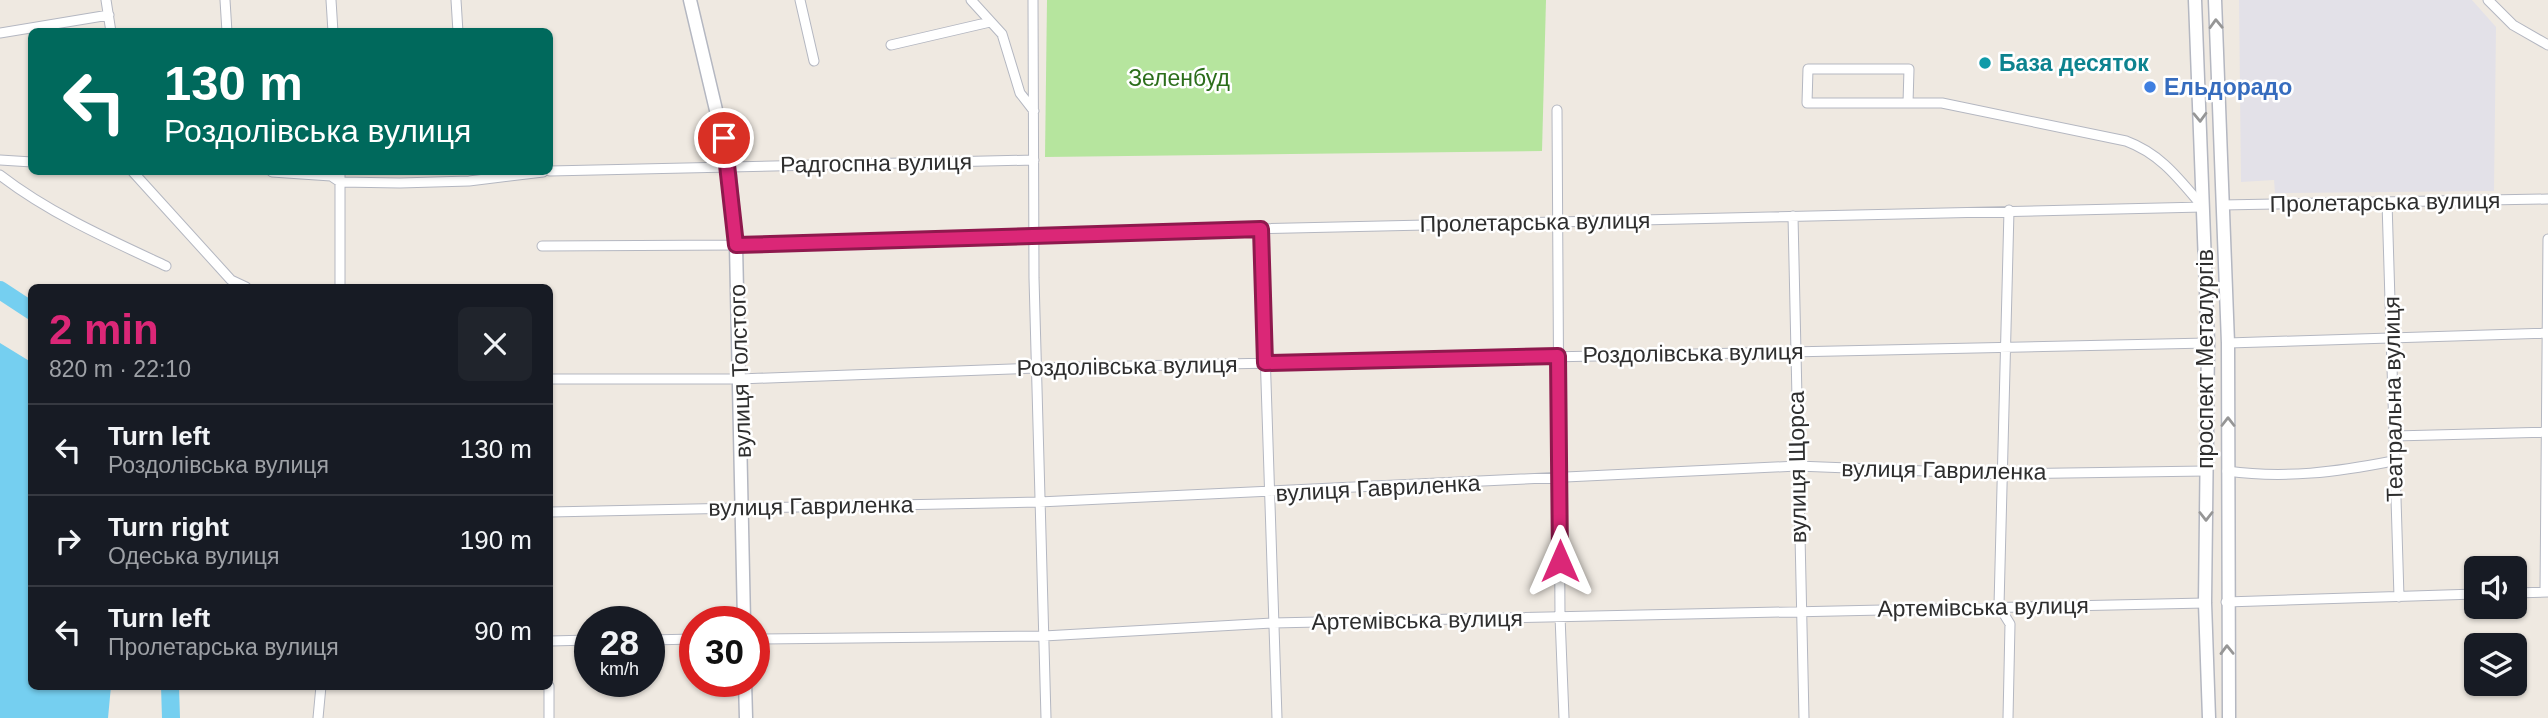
<!DOCTYPE html>
<html lang="en">
<head>
<meta charset="utf-8">
<style>
  body { margin:0; font-family:Helvetica,sans-serif; background:#20242c; color:#f1f3f6; height:100vh; display:flex; flex-direction:column; font-size:26px; white-space:nowrap }
  * { box-sizing:border-box; margin:0 }
  p { font-size:23px; color:#9ea1a6 }
  .icon { flex:none; width:38px; height:38px; fill:none; stroke:currentColor; stroke-width:2; stroke-linecap:round; stroke-linejoin:round }
  .map { position:relative; flex:1; overflow:hidden }
  .panel { position:absolute; left:28px; top:284px; width:525px; height:406px; display:flex; flex-direction:column; background:#171b24; border-radius:10px; box-shadow:0 2px 5px #0004 }
  .panel>* { flex:none }
  .hud { position:absolute; left:28px; top:28px; width:525px; height:147px; border-radius:10px; box-shadow:0 2px 5px #0004; background:#00695c; color:#fff; overflow:hidden }
  .buttons { position:absolute; left:2464px; top:556px; display:grid; gap:14px }
  .buttons a { display:grid; place-items:center; width:63px; height:63px; border-radius:10px; background:#171b24; box-shadow:0 2px 5px #0004; font-size:35px }
  .speed { position:absolute; left:574px; top:606px; display:flex; gap:14px; font-size:35px; font-weight:700; text-align:center }
  .speed>* { display:grid; place-content:center; width:91px; height:91px; border-radius:50%; background:#171b24; box-shadow:0 2px 5px #0004; line-height:1 }
  .speed small { font-size:18px; font-weight:400 }
  .speed .limit { border:10px solid #d22; background:#fff; color:#111 }
  .pin { position:absolute; display:grid; place-items:center; width:60px; height:60px; color:#fff; margin:-30px; border:4px solid #fff; border-radius:50%; box-shadow:0 2px 7px #0007 }
  .me { position:absolute; width:77px; margin:-38px; rotate:0deg; stroke-linejoin:round; filter:drop-shadow(0 0 5px #0008) }
  .turn { display:flex; align-items:center; gap:24px; height:147px; padding:0 21px; font-size:32px }
  .turn .icon { width:91px; height:91px; stroke-width:2.5 }
  .turn b { display:block; font-size:49px; line-height:60px }
  .round { display:grid; place-items:center; flex:none; width:74px; height:74px; border-radius:10px; background:#20242c }
  .headline { display:flex; align-items:center; justify-content:space-between; height:119px; padding:0 21px }
  h1 { font-size:42px; font-weight:700; line-height:52px; color:#db2777 }
  ul { padding:0; list-style:none }
  li { display:flex; align-items:center; gap:21px; height:91px; padding:0 21px; border-top:2px solid #363941 }
  li div { flex:1 }
  li b { display:block; font-size:26px }
  li em { font-style:normal }
  .map>svg:first-child { display:block }
  .industrial { fill:#e3e1e8 }
  .green { fill:#b6e59e }
  .water { fill:#75cff0 }
  .lines { fill:none; stroke-linecap:round; stroke-linejoin:round }
  .river { stroke:#75cff0; stroke-width:18 }
  .street-casing { stroke:#b4b7c1; stroke-width:11 }
  .secondary-casing { stroke:#b4b7c1; stroke-width:15 }
  .street { stroke:#fff; stroke-width:9 }
  .secondary { stroke:#fff; stroke-width:12 }
  .oneway { stroke:#969696 }
  .route-casing { stroke:#8e194d; stroke-width:18 }
  .route { stroke:#db2777; stroke-width:12 }
  .culture-dot { fill:#0f9aa8; stroke:#fff; stroke-width:2.5 }
  .shop-dot { fill:#3f7fe0; stroke:#fff; stroke-width:2.5 }
  .labels { text-anchor:middle; dominant-baseline:central; stroke-width:5; stroke-linejoin:round; paint-order:stroke }
  .culture-label { font-size:23px; font-weight:bold; fill:#0d838f; stroke:#fff; text-anchor:start }
  .park-label { font-size:23px; fill:#2c6e1b; stroke:#fff }
  .shop-label { font-size:23px; font-weight:bold; fill:#366cbe; stroke:#fff; text-anchor:start }
  .street-label { font-size:23px; fill:#2e2e2e; stroke:#fff }
</style>
</head>
<body>
<div class="map">
<svg width="2548" height="718" viewBox="0 0 2548 718">
  <rect width="100%" height="100%" fill="#efe9e1"/>
  <path class="industrial" d="M2239,0H2472L2496,27L2494,191L2275,193L2274,180L2241,182Z"/>
  <path class="green" d="M1047,0H1546L1542,151L1045,157Z"/>
  <path class="water" d="M0,343L31,362L32,686H111L108,718H0Z"/>
  <g class="lines">
    <path class="river" d="M0,290L32,311
      M170,686L171,718"/>
    <defs>
      <path id="street" d="M106,0L111,32
        M225,0L227,32
        M331,0L333,32
        M456,0L458,32
        M800,0L814,61
        M971,0L1002,34L1020,93L1034,111
        M1033,0L1034,278L1046,718
        M2488,0L2513,25L2548,45
        M0,33L109,15
        M891,45L990,22
        M1557,110L1560,616L1564,718
        M0,160L32,162
        M550,171L1034,160
        M133,172L231,280L246,287
        M272,172L331,176L340,182L400,183L469,181L543,172
        M340,172V287
        M0,175C49,213 110,240 166,266
        M2387,202L2399,597
        M2222,205L2548,199
        M1793,216L1804,718
        M1261,229L1277,718
        M542,246L736,245L1034,234L2203,207C2179,179 2161,154 2126,141L1942,103H1807L1808,69H1909L1908,103
        M2228,343L2548,333
        M550,379H740L1036,368L2208,343
        M2394,436L2548,432
        M2227,471C2285,479 2337,472 2393,461
        M550,512L1039,502L1797,466L2002,474L2206,471
        M2545,592L2548,239
        M2515,593L2548,592
        M2226,602L2476,594
        M754,639L1044,636L1273,623L2205,603
        M649,640L695,639
        M550,641L590,640
        M549,686V718
        M318,718L321,686
        M2008,718L2010,624L1999,606L2009,210"/>
      <path id="secondary" d="M690,0L729,165L736,245L744,621
        M2195,0L2208,343L2205,603L2209,718
        M2215,0L2228,343L2229,718
        M745,681L746,718"/>
    </defs>
    <use href="#street" class="street-casing"/>
    <use href="#secondary" class="secondary-casing"/>
    <use href="#street" class="street"/>
    <use href="#secondary" class="secondary"/>
  </g>
  <defs><path id="oneway-chevron" d="M-2-3.5L2.5 0L-2 3.5" fill="none" stroke-width="1.6" stroke-linecap="round" stroke-linejoin="round" transform="scale(1.75)"/></defs>
  <g class="oneway">
    <use href="#oneway-chevron" transform="translate(2216 24) rotate(-92)"/>
    <use href="#oneway-chevron" transform="translate(2200 117) rotate(88)"/>
    <use href="#oneway-chevron" transform="translate(2228 422) rotate(-90)"/>
    <use href="#oneway-chevron" transform="translate(2206 516) rotate(90)"/>
    <use href="#oneway-chevron" transform="translate(2227 650) rotate(-91)"/>
  </g>
  <g class="lines">
    <defs>
      <path id="route" d="M724,138L736,245L1261,229L1265,363L1558,356L1560,561"/>
    </defs>
    <use href="#route" class="route-casing"/>
    <use href="#route" class="route"/>
  </g>
  <circle class="culture-dot" cx="1985" cy="63" r="7"/>
  <circle class="shop-dot" cx="2150" cy="87" r="7"/>
  <g class="labels">
    <g class="culture-label">
      <text x="1999" y="63">База десяток</text>
    </g>
    <g class="park-label">
      <text x="1179" y="78">Зеленбуд</text>
    </g>
    <g class="shop-label">
      <text x="2164" y="87">Ельдорадо</text>
    </g>
    <g class="street-label">
      <text transform="translate(876 163) rotate(-1)">Радгоспна вулиця</text>
      <text transform="translate(2385 202) rotate(-1)">Пролетарська вулиця</text>
      <text transform="translate(1535 222) rotate(-1)">Пролетарська вулиця</text>
      <text transform="translate(1693 353) rotate(-1)">Роздолівська вулиця</text>
      <text transform="translate(2205 359) rotate(-90)">проспект Металургів</text>
      <text transform="translate(1127 366) rotate(-1)">Роздолівська вулиця</text>
      <text transform="translate(740 371) rotate(-92)">вулиця Толстого</text>
      <text transform="translate(2393 399) rotate(-91)">Театральна вулиця</text>
      <text transform="translate(1797 467) rotate(-91)">вулиця Щорса</text>
      <text transform="translate(1944 470) rotate(1)">вулиця Гавриленка</text>
      <text transform="translate(1378 488) rotate(-3)">вулиця Гавриленка</text>
      <text transform="translate(811 506) rotate(-1)">вулиця Гавриленка</text>
      <text transform="translate(1983 607) rotate(-1)">Артемівська вулиця</text>
      <text transform="translate(1417 620) rotate(-1)">Артемівська вулиця</text>
    </g>
  </g>
</svg>
<div class="buttons">
<a><svg class="icon" aria-label="sound" viewBox="0 0 24 24"><path d="M4 9h4l5-4v14l-5-4H4zM17 9q2 3 0 6"/></svg></a>
<a><svg class="icon" aria-label="layers" viewBox="0 0 24 24"><path d="M12 4l9 5-9 5-9-5zM3 14l9 5 9-5"/></svg></a>
</div>
<div class="speed"><div>28<small>km/h</small></div><div class="limit">30</div></div>
<div class="pin" style="left:724px;top:138px;background:#d93025"><svg class="icon" aria-label="arrive" viewBox="0 0 24 24"><path d="M6 21V4h12l-3 4 3 4H6"/></svg></div>
<svg class="me" style="left:1560px;top:561px" viewBox="-20 -20 40 40"><path d="M0-17L14 15 0 8-14 15z" fill="#db2777" stroke="#fff" stroke-width="4"/></svg>
<div class="hud">
<div class="turn"><svg class="icon" aria-label="left" viewBox="0 0 24 24"><path d="M17 20v-9H6M10 6l-5 5 5 5"/></svg><div><b>130 m</b>Роздолівська вулиця</div></div>
</div>
<section class="panel">
<div class="headline"><div><h1>2 min</h1><p>820 m · 22:10</p></div><a class="round"><svg class="icon" aria-label="close" viewBox="0 0 24 24"><path d="M6 6l12 12M18 6L6 18"/></svg></a></div>
<ul>
<li><svg class="icon" aria-label="left" viewBox="0 0 24 24"><path d="M17 20v-9H6M10 6l-5 5 5 5"/></svg><div><b>Turn left</b><p>Роздолівська вулиця</p></div><em>130 m</em></li>
<li><svg class="icon" aria-label="right" viewBox="0 0 24 24"><path d="M7 20v-9h11M14 6l5 5-5 5"/></svg><div><b>Turn right</b><p>Одеська вулиця</p></div><em>190 m</em></li>
<li><svg class="icon" aria-label="left" viewBox="0 0 24 24"><path d="M17 20v-9H6M10 6l-5 5 5 5"/></svg><div><b>Turn left</b><p>Пролетарська вулиця</p></div><em>90 m</em></li>
</ul>
</section>
</div>
</body>
</html>
